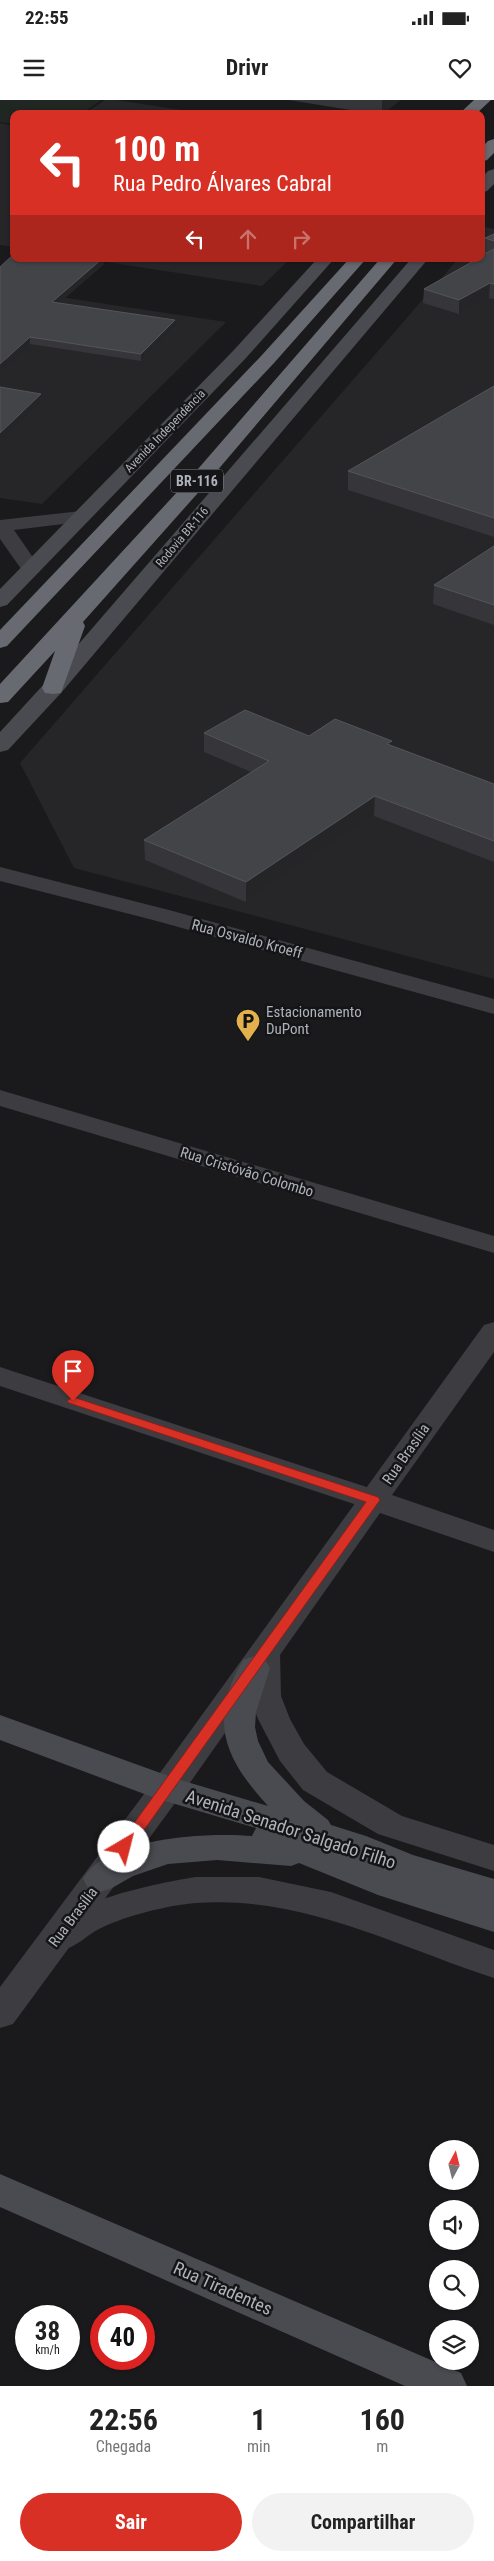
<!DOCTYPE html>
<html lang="pt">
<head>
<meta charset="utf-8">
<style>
  body { margin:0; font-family:"Roboto Condensed",sans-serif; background:#f2f2f2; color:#222; height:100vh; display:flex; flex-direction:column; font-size:19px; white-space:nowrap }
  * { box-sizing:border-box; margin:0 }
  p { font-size:16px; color:#767676 }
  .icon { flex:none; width:28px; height:28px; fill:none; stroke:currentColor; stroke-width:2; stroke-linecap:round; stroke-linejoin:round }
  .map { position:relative; height:2286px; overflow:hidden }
  .details { display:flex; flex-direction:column; background:#fff; flex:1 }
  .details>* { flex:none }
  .top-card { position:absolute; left:10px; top:10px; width:475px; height:152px; border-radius:10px; box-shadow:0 1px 4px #0004; background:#d93025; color:#fff; overflow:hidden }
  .needle { width:32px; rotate:7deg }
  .tools { position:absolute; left:429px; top:2040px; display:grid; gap:10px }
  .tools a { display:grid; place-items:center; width:50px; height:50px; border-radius:50%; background:#fff; box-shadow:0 1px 4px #0004; font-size:25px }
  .speed { position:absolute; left:15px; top:2205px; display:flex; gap:10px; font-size:25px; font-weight:700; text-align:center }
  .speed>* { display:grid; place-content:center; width:65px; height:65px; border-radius:50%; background:#fff; box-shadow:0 1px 4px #0004; line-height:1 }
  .speed small { font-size:12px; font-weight:400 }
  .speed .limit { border:8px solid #d22; background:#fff; color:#111 }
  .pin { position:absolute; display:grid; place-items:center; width:42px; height:42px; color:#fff; margin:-51px -21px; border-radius:50% 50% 50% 0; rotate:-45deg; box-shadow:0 0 5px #0007 }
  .pin .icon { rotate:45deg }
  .me { position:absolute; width:55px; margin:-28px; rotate:37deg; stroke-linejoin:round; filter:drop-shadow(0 0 4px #0008) }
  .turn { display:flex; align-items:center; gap:18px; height:105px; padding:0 20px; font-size:22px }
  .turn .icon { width:65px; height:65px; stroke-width:2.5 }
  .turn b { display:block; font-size:35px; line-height:42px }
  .lanes { display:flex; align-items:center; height:48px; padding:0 20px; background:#0003; justify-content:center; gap:25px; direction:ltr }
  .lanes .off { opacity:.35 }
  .eta { display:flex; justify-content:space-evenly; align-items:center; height:85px; text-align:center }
  .eta b { font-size:30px; font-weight:700; line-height:35px }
  .cta { display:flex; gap:10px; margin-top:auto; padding:10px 20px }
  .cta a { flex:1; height:58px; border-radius:30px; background:#d93025; color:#fff; font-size:20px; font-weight:700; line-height:58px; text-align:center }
  .cta a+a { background:#f2f2f2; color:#222 }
  .status { display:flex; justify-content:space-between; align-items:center; height:35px; padding:0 25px; background:#fff; direction:ltr }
  .status svg { height:14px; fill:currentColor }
  header { display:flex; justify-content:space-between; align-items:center; height:65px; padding:0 20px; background:#fff; font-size:22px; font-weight:700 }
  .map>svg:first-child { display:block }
  .built { fill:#262629 }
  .green { fill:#202722 }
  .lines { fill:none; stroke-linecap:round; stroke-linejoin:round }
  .minor { fill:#3c3c41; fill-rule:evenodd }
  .tertiary { fill:#3c3c41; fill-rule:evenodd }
  .secondary { fill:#4a4b51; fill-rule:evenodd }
  .motorway { fill:#686a71; fill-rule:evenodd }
  .wall { fill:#36363a }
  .shaded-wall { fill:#252528 }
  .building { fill:#434447; stroke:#545559 }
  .route { fill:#d93025; stroke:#8d1f18 }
  .labels { text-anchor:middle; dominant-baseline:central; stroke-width:5; stroke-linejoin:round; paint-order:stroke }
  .far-street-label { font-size:12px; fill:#aeb2ba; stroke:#151517 }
  .shield { fill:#151517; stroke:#808389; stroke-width:1 }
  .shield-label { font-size:14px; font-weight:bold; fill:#aeb2ba }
  .street-label { font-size:15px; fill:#aeb2ba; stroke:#151517 }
  .poi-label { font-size:15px; fill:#aeb2ba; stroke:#151517; text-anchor:start }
  .near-street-label { font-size:18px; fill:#aeb2ba; stroke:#151517 }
</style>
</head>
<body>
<div class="status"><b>22:55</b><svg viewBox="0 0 49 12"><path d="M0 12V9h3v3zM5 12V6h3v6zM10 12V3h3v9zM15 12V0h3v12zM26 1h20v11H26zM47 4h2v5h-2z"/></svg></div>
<header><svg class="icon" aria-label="menu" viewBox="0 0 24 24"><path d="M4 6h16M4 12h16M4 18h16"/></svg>Drivr<svg class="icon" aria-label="heart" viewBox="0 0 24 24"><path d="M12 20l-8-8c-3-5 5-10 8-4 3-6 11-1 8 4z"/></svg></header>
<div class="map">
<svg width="494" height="2286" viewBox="0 0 494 2286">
  <rect width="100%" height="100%" fill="#1a1a1c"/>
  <path class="built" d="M105,0H116L208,14H84Z
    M0,23L14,26V147L0,145Z
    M486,127L494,129V879L74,768L20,663L458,159H481V132Z
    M87,159H290L262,186Z
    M0,188L226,222L42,404L0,398Z"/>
  <path class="green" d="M0,0H101L81,14H14V24L0,22Z"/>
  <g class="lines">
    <path class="minor" d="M81,411L88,413L91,417L88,421L14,430L41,469L38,473H24L0,439V420Z
      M0,990L494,1136V1153L0,1006Z
      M0,1267L385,1393L389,1400L385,1407L374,1410L363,1407L0,1286Z
      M264,1542L275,1545L280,1553L281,1596L290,1619L304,1644L327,1672L402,1716L494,1745V1771L378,1734L303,1690L280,1661L258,1619L249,1596L248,1553L253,1545Z
      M196,1777H259L331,1792L494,1850V1878C396,1846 302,1795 196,1803C169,1805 125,1816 101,1828C88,1834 77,1847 62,1850C57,1851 52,1848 48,1847L43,1837C61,1802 158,1783 196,1777Z"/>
    <path class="tertiary" d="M0,767L169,810L494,899V914L153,820L0,781Z
      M494,1222V1252L392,1395L494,1430V1452L380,1413L189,1684L13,1924L0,1928V1887L165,1666L484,1225Z"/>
    <path class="secondary" d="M494,69V84L487,91L481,93V78L488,71Z
      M317,159H334L245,259L7,505L0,507V489L233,251Z
      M411,159H428L61,593L8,650L0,652V632L45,583Z
      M254,1556L265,1560L270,1568L256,1612L255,1627L258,1641L268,1662L304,1701L328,1720L331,1725L366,1736L413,1755L494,1779V1832L378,1795L299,1763L291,1766L217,1760L168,1764L133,1776L112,1788L100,1792L88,1788L83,1779C105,1737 210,1732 252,1736L256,1728L155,1698L0,1640V1615L177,1679L268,1706C224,1658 208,1620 243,1560Z
      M0,2074L461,2273L467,2286H405L0,2107Z"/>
    <path class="motorway" d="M474,0H491L476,14H459Z
      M494,39V53L487,60L481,62V48L488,41Z
      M349,159H366L274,263L7,546L0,548V530L262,255Z
      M380,159H397L205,385L83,522L85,526L61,593L53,594L45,593L42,588L55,551L8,602L0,603V584L191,377Z"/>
  </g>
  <path class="wall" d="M289,0H400L383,14H375Z
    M494,134V199L489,198L459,214L423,203L424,189L487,153H484L485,138Z
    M14,154L104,164L59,203L176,227L141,261L30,244Z
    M494,286V437L348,390V371Z
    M494,446V525L433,504L434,485Z
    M204,633L309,636L392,641V646L494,684V762L374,716L246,802L145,760L144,740L251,672L204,652Z"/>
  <path class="shaded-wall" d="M383,0H400L383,14H382V1Z
    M102,159H104V164L52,209V202Z
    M490,183L489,198L459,214V200Z
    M175,220L176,227L141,261V254Z
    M30,237V244L0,271V264Z
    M41,294L42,301L0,340V333Z
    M392,641V660L387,644Z
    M375,696L374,716L246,802V782Z"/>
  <path class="building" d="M494,134V141L485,138Z
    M494,149V184L490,183L459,200L424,189L477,159H481V156Z
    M14,154V159H102L52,202L175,220L141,254L30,237L0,264V167Z
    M494,286V418L348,371Z
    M0,287L41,294L0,333Z
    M494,446V505L434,485Z
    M245,610L309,636L335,619L392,641L387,644L494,684V741L375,696L246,782L144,740L269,661L204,633Z"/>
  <path class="route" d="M73,1297L378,1397L380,1400L129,1751H119L117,1747L119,1744L366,1402L69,1303L67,1301Z"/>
  <defs>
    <symbol id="parking-pin" viewBox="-11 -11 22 30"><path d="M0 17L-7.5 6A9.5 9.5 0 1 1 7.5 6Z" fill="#e2b14d" stroke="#151517"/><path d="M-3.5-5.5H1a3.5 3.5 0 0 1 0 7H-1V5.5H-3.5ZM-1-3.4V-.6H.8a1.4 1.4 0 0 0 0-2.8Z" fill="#111"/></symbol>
  </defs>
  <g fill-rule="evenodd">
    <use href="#parking-pin" x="234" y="907" width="28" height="38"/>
  </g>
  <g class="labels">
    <g class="far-street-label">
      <text transform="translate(165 331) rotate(-46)">Avenida Independência</text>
      <text transform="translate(182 437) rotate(-50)">Rodovia BR-116</text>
    </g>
    <rect class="shield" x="171" y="369.5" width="52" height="23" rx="4"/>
    <g class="shield-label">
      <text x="197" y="381">BR-116</text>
    </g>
    <g class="street-label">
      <text transform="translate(247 839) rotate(15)">Rua Osvaldo Kroeff</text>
      <text transform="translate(247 1072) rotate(17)">Rua Cristóvão Colombo</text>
      <text transform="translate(406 1354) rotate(-55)">Rua Brasília</text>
      <text transform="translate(73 1817) rotate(-53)">Rua Brasília</text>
    </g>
    <g class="poi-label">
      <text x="266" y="912">Estacionamento<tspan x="266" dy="17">DuPont</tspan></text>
    </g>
    <g class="near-street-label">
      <text transform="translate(291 1729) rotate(18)">Avenida Senador Salgado Filho</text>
      <text transform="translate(223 2188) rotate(24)">Rua Tiradentes</text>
    </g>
  </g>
</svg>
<div class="tools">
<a><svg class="needle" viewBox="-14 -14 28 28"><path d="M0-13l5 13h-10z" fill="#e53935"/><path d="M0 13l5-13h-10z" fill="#767676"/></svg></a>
<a><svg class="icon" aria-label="sound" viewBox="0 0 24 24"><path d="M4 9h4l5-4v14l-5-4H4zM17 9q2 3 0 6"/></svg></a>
<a><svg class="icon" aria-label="search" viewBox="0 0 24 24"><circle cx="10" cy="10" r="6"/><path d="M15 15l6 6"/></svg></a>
<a><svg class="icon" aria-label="layers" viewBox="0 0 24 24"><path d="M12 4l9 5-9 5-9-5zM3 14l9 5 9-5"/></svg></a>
</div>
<div class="speed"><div>38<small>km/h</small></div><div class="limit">40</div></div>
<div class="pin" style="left:73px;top:1301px;background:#d93025"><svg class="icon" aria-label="arrive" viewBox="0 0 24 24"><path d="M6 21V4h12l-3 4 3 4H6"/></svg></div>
<svg class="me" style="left:124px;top:1747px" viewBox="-20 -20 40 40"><circle r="19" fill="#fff"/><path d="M0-13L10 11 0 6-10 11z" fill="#d93025"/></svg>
<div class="top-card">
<div class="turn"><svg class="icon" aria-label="left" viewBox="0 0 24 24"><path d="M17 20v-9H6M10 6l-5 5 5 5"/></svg><div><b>100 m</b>Rua Pedro Álvares Cabral</div></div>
<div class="lanes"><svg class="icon" aria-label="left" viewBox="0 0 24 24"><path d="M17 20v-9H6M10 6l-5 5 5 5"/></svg><svg class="icon off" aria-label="ahead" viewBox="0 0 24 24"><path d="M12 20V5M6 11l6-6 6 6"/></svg><svg class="icon off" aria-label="right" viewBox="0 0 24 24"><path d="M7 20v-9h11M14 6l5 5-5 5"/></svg></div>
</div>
</div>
<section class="details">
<div class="eta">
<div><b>22:56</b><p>Chegada</p></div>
<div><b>1</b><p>min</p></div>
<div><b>160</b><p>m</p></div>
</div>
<div class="cta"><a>Sair</a><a>Compartilhar</a></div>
</section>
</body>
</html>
